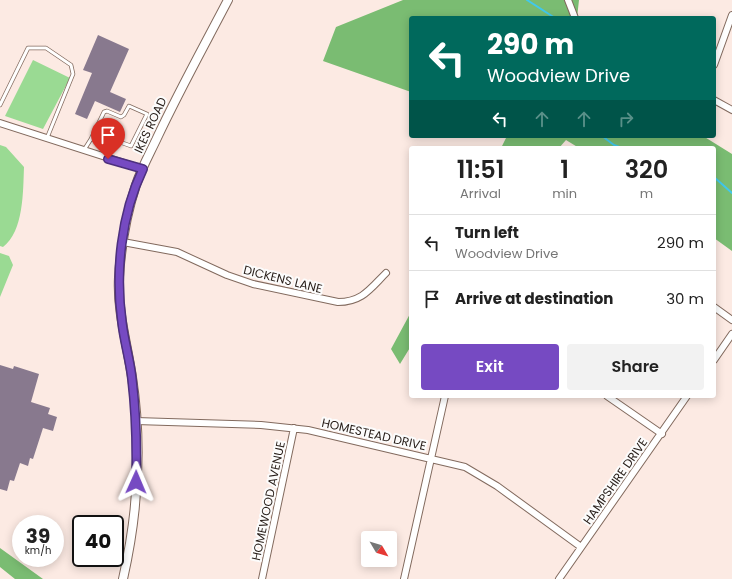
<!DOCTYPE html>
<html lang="en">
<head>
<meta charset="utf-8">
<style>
  body { margin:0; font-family:Poppins,sans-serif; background:#f2f2f2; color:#222; height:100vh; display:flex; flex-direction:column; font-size:15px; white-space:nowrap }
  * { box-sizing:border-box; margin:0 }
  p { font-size:13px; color:#767676 }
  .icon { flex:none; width:22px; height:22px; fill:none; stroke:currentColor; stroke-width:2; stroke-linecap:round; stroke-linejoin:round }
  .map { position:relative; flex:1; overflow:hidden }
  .panel { position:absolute; left:409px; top:146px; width:307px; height:252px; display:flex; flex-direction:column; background:#fff; border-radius:4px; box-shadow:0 2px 10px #0003 }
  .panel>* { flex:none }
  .hud { position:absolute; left:409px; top:16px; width:307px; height:122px; border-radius:4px; box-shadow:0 2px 10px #0003; background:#00695c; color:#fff; overflow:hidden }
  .needle { width:26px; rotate:128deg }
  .controls { position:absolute; left:361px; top:531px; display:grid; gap:8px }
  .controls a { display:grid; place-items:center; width:36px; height:36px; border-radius:4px; background:#fff; box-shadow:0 2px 10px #0003; font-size:20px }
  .speed { position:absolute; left:12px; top:515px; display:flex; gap:8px; font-size:20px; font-weight:700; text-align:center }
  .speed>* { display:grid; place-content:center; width:52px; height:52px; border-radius:50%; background:#fff; box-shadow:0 2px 10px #0003; line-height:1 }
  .speed small { font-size:10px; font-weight:400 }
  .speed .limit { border:2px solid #111; border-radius:6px; background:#fff; color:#111 }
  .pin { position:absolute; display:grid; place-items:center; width:34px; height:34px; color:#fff; margin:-41px -17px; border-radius:50% 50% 50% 0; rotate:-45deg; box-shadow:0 0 4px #0007 }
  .pin .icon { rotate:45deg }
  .me { position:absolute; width:44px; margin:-22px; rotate:1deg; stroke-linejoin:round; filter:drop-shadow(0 0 3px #0008) }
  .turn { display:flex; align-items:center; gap:14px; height:84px; padding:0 12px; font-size:18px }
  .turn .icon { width:52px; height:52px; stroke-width:2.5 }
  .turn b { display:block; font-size:28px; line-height:34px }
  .lanes { display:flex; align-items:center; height:38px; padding:0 12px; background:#0003; justify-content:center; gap:20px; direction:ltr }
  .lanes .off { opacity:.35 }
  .eta { display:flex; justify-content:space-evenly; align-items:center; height:68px; text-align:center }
  .eta b { font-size:24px; font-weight:600; line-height:28px }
  .primary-button { display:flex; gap:8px; margin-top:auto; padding:8px 12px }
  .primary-button a { flex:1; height:46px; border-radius:4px; background:#764ac2; color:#fff; font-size:16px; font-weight:600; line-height:46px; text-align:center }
  .primary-button a+a { background:#f2f2f2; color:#222 }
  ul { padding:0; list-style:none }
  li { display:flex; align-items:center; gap:12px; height:56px; padding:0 12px; border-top:1px solid #e0e0e0 }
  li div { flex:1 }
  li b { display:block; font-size:15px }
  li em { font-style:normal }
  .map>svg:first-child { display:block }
  .green { fill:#9ada93 }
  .forest { fill:#7abc72 }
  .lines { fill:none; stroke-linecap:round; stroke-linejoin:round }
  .stream { stroke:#41c8ed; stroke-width:2 }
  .building { fill:#88798e }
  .lane-casing { stroke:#826a5e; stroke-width:4.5 }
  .street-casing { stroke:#826a5e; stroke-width:8 }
  .secondary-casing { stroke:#826a5e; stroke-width:10 }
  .lane { stroke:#fff; stroke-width:3 }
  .street { stroke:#fff; stroke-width:6 }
  .secondary { stroke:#fff; stroke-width:8 }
  .route-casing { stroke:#4d307e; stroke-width:10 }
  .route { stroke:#764ac2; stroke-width:7 }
  .labels { text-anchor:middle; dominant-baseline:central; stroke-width:4; stroke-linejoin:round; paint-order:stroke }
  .street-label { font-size:12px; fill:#271d18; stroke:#fcfcfc }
</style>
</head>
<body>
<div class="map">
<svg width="732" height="579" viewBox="0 0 732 579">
  <rect width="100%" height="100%" fill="#fceae3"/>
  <path class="green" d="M33,60L70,78L43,129L5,116Z
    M0,145L6,147L24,167C23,191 24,231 3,247L0,246Z
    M0,253L9,256L13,265L0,297Z"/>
  <path class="forest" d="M403,0H579L577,18H411V92L323,61L336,27Z
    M507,136H703L732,154V251L714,238V148H579L566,140L559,148H501Z
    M411,312V346L400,364L391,349Z
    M0,548L43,579H15L0,567Z"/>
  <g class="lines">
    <path class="stream" d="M527,0L555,18
      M602,136L614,145L622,148
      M714,177L732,193"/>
  </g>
  <path class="building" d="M98,35L129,49L110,92L126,99L120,112L95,101L87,119L75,114L92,73L83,70Z
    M0,365L13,369L14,366L39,374L31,402L50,408L48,414L57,417L53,431L43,428L33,459L30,458L28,466L20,463L14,481L10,480L7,491L0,489Z"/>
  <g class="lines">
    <defs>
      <path id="lane" d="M0,105L28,48H46L71,65L73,74L47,138
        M84,150L91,139L117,141L131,146L147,114L129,106L124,115L121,117L107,111L104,112L91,139"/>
      <path id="street" d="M568,0L575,18
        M714,65L732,15
        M714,100L732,110
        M0,123L143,169
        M123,242L177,252L227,275L253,284L338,302C362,302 370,289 386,273
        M714,307L732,320
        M714,360L732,334
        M607,396L662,434
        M136,421L261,425L308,430L465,467L497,486L581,547
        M262,579L294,428
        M404,579L445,396
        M559,579L687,396"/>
      <path id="secondary" d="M123,579C138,513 142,443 132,377C127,343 117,311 119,277C121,246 126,215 136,185C141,169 150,153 157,138C179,91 204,46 228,0"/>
    </defs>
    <use href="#lane" class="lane-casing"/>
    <use href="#street" class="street-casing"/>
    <use href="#secondary" class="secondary-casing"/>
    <use href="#lane" class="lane"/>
    <use href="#street" class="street"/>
    <use href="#secondary" class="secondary"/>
  </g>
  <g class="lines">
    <defs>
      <path id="route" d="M108,159L143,169C121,214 115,273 122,322C124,341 130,360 132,379C136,413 137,447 136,482"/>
    </defs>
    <use href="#route" class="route-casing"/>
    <use href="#route" class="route"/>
  </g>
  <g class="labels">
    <g class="street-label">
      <text transform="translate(150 125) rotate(-65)">IKES ROAD</text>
      <text transform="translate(283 279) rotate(14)">DICKENS LANE</text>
      <text transform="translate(374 434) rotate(13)">HOMESTEAD DRIVE</text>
      <text transform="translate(615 481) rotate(-55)">HAMPSHIRE DRIVE</text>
      <text transform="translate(268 501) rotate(-78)">HOMEWOOD AVENUE</text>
    </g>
  </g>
</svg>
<div class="controls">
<a><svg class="needle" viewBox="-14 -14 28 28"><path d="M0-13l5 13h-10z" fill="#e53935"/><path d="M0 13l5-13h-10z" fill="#767676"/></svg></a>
</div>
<div class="speed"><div>39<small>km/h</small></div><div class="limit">40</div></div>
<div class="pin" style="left:108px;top:159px;background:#d93025"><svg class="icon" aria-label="arrive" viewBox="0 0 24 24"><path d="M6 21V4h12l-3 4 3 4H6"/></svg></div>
<svg class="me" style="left:136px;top:482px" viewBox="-20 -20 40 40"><path d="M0-17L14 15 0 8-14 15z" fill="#764ac2" stroke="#fff" stroke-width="4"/></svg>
<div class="hud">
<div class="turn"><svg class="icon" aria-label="left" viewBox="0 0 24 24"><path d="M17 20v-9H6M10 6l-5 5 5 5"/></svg><div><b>290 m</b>Woodview Drive</div></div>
<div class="lanes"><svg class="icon" aria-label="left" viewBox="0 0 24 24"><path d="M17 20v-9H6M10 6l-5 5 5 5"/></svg><svg class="icon off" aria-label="ahead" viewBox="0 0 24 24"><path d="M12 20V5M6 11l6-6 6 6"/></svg><svg class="icon off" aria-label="ahead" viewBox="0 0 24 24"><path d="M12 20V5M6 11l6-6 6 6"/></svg><svg class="icon off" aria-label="right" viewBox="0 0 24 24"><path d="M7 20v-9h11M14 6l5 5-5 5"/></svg></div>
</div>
<section class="panel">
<div class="eta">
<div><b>11:51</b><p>Arrival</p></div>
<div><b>1</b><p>min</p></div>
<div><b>320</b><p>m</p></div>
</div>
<ul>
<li><svg class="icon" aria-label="left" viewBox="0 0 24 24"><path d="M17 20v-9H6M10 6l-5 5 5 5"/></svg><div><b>Turn left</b><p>Woodview Drive</p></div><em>290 m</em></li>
<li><svg class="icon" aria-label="arrive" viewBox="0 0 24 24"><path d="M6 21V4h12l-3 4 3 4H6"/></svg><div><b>Arrive at destination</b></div><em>30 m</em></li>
</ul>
<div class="primary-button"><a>Exit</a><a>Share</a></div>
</section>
</div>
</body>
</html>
